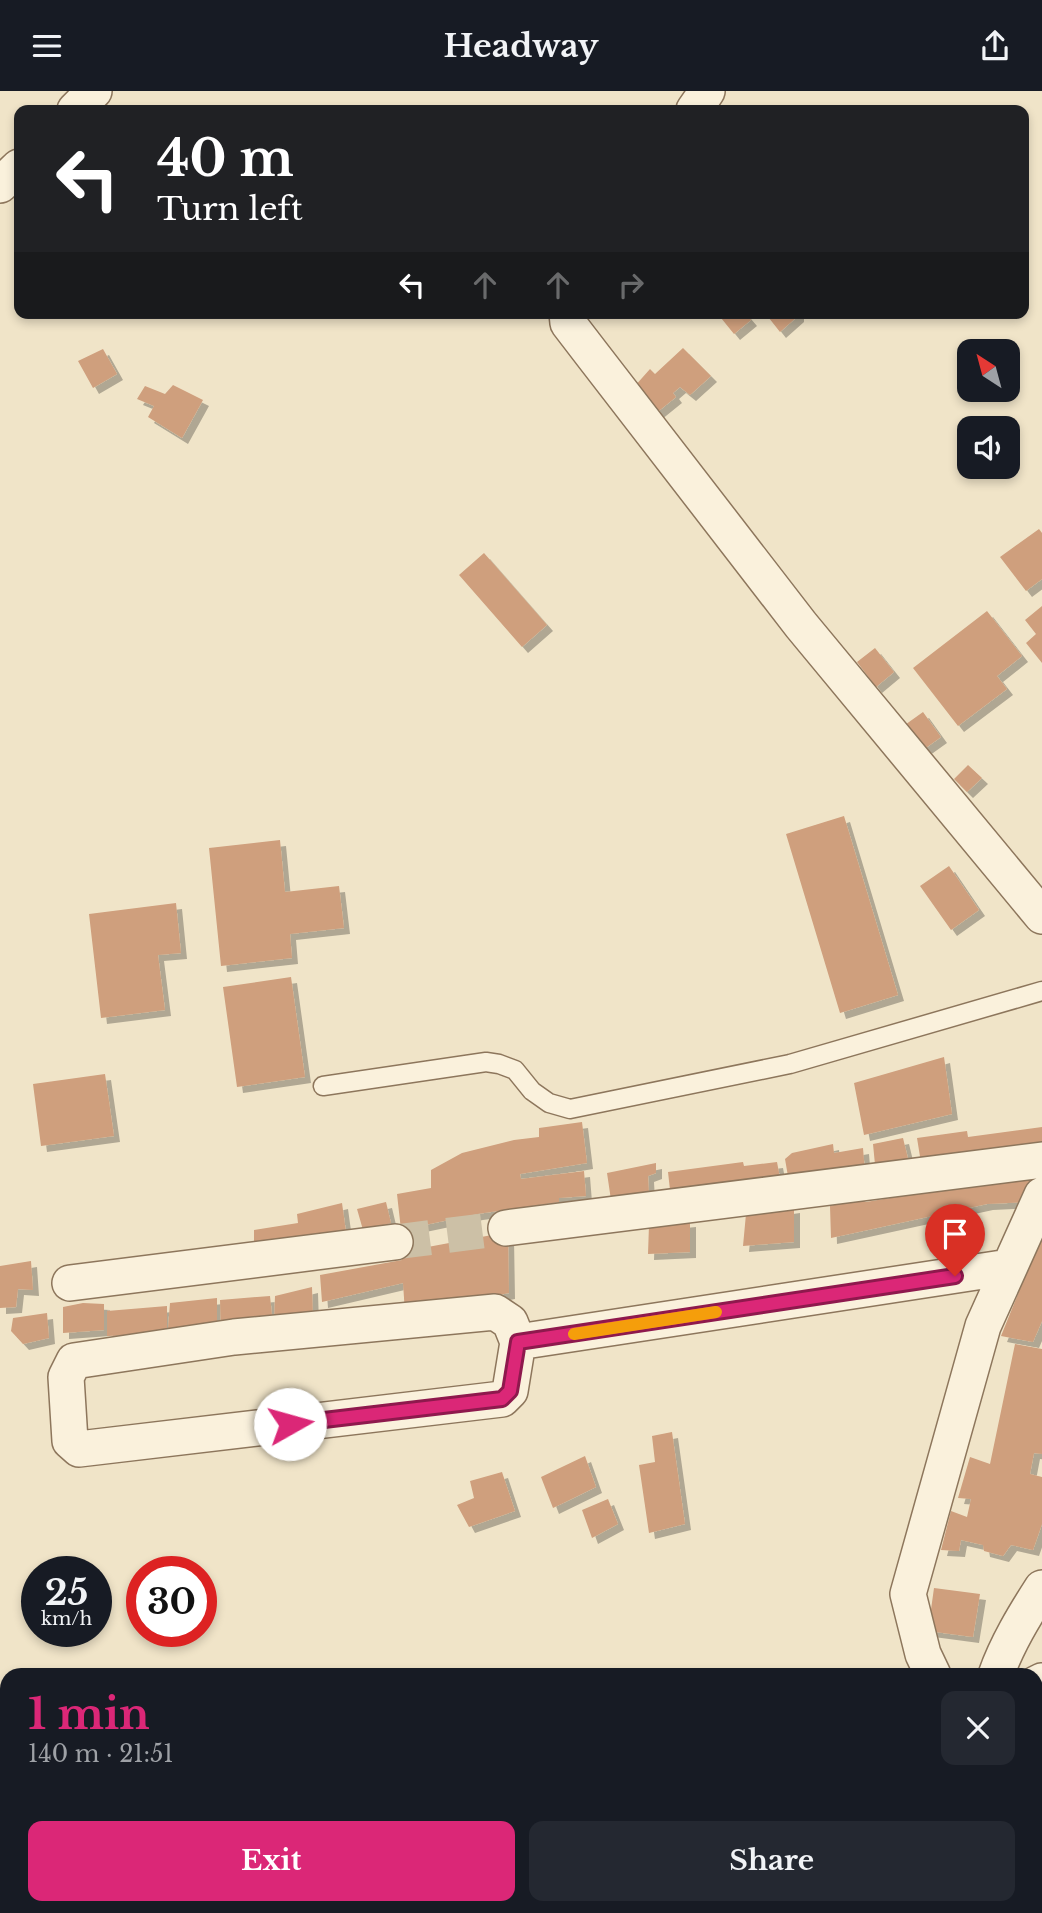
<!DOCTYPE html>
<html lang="en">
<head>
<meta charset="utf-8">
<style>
  body { margin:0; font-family:"Libre Baskerville",serif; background:#242831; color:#f1f3f6; height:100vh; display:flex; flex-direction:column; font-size:26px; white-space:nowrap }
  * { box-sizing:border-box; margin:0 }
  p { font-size:23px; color:#9ea1a6 }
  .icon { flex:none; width:38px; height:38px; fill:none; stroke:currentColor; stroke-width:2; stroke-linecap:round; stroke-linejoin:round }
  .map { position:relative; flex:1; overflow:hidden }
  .sheet { position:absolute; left:0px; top:1577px; width:1043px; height:247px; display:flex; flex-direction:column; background:#171b24; border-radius:21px 21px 0 0; box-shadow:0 4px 10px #0003 }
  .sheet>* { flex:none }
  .hud { position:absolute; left:14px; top:14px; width:1015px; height:214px; border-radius:14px; box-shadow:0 4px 10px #0003; background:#202124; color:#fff; overflow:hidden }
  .needle { width:46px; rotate:324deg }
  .controls { position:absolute; left:957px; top:248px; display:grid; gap:14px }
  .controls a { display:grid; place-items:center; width:63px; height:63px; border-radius:14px; background:#171b24; box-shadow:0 4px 10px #0003; font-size:35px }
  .speed { position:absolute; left:21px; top:1465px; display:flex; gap:14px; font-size:35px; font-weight:700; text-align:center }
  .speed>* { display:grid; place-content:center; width:91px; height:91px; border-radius:50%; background:#171b24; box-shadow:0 4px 10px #0003; line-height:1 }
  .speed small { font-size:18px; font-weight:400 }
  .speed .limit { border:10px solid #d22; background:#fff; color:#111 }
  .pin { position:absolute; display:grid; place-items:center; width:60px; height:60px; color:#fff; margin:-72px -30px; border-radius:50% 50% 50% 0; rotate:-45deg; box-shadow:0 0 7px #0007 }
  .pin .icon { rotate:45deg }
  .me { position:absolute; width:77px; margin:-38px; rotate:83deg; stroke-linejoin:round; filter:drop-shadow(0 0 5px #0008) }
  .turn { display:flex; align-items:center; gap:24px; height:147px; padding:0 28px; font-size:32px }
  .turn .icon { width:91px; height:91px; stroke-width:2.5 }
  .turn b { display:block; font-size:49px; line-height:60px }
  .lanes { display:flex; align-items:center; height:66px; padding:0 28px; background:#0003; justify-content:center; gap:35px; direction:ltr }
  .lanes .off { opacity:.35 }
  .round { display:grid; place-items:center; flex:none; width:74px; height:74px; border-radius:14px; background:#242831 }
  .headline { display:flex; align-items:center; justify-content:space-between; height:119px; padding:0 28px }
  h1 { font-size:42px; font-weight:700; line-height:52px; color:#db2777 }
  .action { display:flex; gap:14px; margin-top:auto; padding:14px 28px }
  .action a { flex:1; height:80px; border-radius:14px; background:#db2777; color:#fff; font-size:28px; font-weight:700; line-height:80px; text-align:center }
  .action a+a { background:#242831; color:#f1f3f6 }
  header { display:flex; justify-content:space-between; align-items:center; height:91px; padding:0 28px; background:#171b24; font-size:32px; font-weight:700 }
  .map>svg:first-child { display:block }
  .building { fill:#cf9f7d; filter:url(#shadow) }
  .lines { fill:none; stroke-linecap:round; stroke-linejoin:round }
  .minor-tunnel { stroke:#ccc0a6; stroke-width:35; stroke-dasharray:35 18; stroke-linecap:butt }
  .service-casing { stroke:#8d765c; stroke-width:21 }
  .minor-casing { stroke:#8d765c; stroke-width:38 }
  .service { stroke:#faf1dc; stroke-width:18 }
  .minor { stroke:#faf1dc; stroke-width:35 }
  .route-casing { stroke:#8e194d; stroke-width:18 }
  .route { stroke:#db2777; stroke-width:12 }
  .slow { stroke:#f59e0b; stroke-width:12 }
</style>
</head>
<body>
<header><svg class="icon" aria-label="menu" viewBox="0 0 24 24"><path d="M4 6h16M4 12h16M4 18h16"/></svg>Headway<svg class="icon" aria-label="share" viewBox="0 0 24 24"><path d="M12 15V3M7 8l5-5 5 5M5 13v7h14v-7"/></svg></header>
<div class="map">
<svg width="1042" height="1822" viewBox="0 0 1042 1822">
  <defs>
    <filter id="shadow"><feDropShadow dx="6" dy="6" stdDeviation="0" flood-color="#0004"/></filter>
  </defs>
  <rect width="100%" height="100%" fill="#f0e4c8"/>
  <path class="building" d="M717,222H745L751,229L734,243Z
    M765,222H798V225L780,241Z
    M683,257L711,285L690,304L680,296L673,302L676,306L655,323L634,296L650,278L655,283Z
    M103,258L117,283L93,297L78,270Z
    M173,294L203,309L182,347L148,326L154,315L137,308L145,295L165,303Z
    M1039,438L1042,442V488L1026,500L1000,466Z
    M484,462L547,534L522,556L459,484Z
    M1042,515V572L1026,552L1036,543L1025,529Z
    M987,520L1022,565L997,585L1007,598L958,635L913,577Z
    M875,557L894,581L876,596L857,571Z
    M923,621L941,646L913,666L895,641Z
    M968,674L982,687L967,701L954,688Z
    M844,725L898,904L840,922L786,743Z
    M280,749L285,801L339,795L344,837L290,843L292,867L221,875L209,757Z
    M949,775L979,819L951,839L920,795Z
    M176,812L181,862L158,864L165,919L101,927L89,823Z
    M291,886L305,986L237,996L223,896Z
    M944,966L952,1023L864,1044L854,992Z
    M105,983L114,1045L41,1055L33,993Z
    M582,1031L587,1072L520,1083L521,1088L584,1080L586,1105L559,1107V1111L477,1123L401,1139L397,1103L431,1097V1079L462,1062L514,1049L539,1046V1037Z
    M1042,1036V1065L922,1078L917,1047L967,1040L968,1046Z
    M903,1047L910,1076L876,1084L873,1053Z
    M833,1053L834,1062L863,1057L865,1082L790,1097L785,1068L792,1062Z
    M743,1071L744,1075L777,1071L780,1087L698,1101V1095L670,1099L668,1081Z
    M656,1072V1082L648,1085L649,1103L611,1109L607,1082Z
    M1033,1079L1028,1111L987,1113L831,1147L830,1115L858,1107L866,1111L908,1104L925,1095Z
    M386,1111L391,1132L363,1139L357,1118Z
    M342,1112L346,1141L254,1160V1139L298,1132L297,1123Z
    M794,1116V1151L743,1155L746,1123Z
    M690,1130V1161L648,1163L649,1134Z
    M508,1141L509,1202L405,1222L403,1192L322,1211L320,1184L402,1169L401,1161Z
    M1042,1144V1230L1033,1251L1001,1245Z
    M31,1170L33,1199L18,1198L16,1216L0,1217V1175Z
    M312,1196L313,1227L274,1233L275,1205Z
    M270,1205L273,1234L221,1240L220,1209Z
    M217,1207V1238H168L170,1212Z
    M83,1212L104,1213V1239L63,1242V1216Z
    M167,1215V1243L107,1245V1220Z
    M47,1222L49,1247L23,1253L11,1240L13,1227Z
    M1015,1253L1042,1258V1363L1034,1362L1030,1383L1042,1386V1433L1033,1459L1011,1454L1003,1465L984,1460L983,1454L961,1449L959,1460L941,1459L951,1420L967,1426L971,1408L958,1407L970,1366L990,1373Z
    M672,1341L685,1433L649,1442L639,1374L655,1371L652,1345Z
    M585,1365L596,1396L553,1417L541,1386Z
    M502,1381L515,1420L469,1436L457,1414L474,1407L470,1390Z
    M608,1408L618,1433L592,1447L582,1419Z
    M934,1497L980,1503L973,1546L928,1540Z
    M543,1816H590V1822H543Z
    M660,1816H704L703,1822H660Z
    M734,1816H775L773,1822H747Z
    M847,1816H922L921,1822H854L846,1821Z"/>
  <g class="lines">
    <path class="minor-tunnel" d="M395,1151L506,1137"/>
    <defs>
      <path id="service" d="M323,995L486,971L499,973L515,979L532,1000L549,1012L570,1018L790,973L1042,900"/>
      <path id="minor" d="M75,19L94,0
        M694,19L707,0
        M0,94L19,76
        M567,222L568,232L591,262L801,534L1042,825
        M506,1137L1042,1069
        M70,1192L395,1151
        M495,1221L510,1231L518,1251L510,1300L502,1308L79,1358L70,1350L66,1286L74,1270L234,1246Z
        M518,1251L1009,1176
        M933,1584L923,1563L908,1503L983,1235L1042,1104
        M996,1584C1007,1553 1024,1525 1042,1497
        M1036,1593L1042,1590
        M1006,1816L1010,1822"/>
    </defs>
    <use href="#service" class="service-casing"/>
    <use href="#minor" class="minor-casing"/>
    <use href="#service" class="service"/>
    <use href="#minor" class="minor"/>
  </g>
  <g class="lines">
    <defs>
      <path id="route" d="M290,1333L502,1308L510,1300L518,1251L955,1185"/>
    </defs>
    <use href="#route" class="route-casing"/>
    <use href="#route" class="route"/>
    <path class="slow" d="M574,1243L716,1221"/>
  </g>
</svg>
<div class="controls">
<a><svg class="needle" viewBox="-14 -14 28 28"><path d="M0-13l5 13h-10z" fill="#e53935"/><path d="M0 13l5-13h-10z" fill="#9ea1a6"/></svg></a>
<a><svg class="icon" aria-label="sound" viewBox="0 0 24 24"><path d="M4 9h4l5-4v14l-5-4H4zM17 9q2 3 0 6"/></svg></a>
</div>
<div class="speed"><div>25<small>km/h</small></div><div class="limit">30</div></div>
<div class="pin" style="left:955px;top:1185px;background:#d93025"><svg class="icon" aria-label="arrive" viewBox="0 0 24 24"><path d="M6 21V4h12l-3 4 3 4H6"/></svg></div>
<svg class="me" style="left:290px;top:1333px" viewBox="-20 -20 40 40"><circle r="19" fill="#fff"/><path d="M0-13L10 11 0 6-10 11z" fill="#db2777"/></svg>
<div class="hud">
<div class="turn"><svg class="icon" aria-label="left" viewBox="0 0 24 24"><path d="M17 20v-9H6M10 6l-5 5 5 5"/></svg><div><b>40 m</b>Turn left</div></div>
<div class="lanes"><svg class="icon" aria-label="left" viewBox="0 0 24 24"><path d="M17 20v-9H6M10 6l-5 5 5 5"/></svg><svg class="icon off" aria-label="ahead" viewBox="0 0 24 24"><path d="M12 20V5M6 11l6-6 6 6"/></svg><svg class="icon off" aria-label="ahead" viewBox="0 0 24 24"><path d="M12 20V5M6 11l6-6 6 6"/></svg><svg class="icon off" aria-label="right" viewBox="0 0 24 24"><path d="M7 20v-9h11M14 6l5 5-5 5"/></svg></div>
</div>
<section class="sheet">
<div class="headline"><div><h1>1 min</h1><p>140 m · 21:51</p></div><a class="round"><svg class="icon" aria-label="close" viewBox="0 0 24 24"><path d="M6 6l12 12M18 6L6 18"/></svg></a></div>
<div class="action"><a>Exit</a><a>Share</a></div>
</section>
</div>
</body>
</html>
